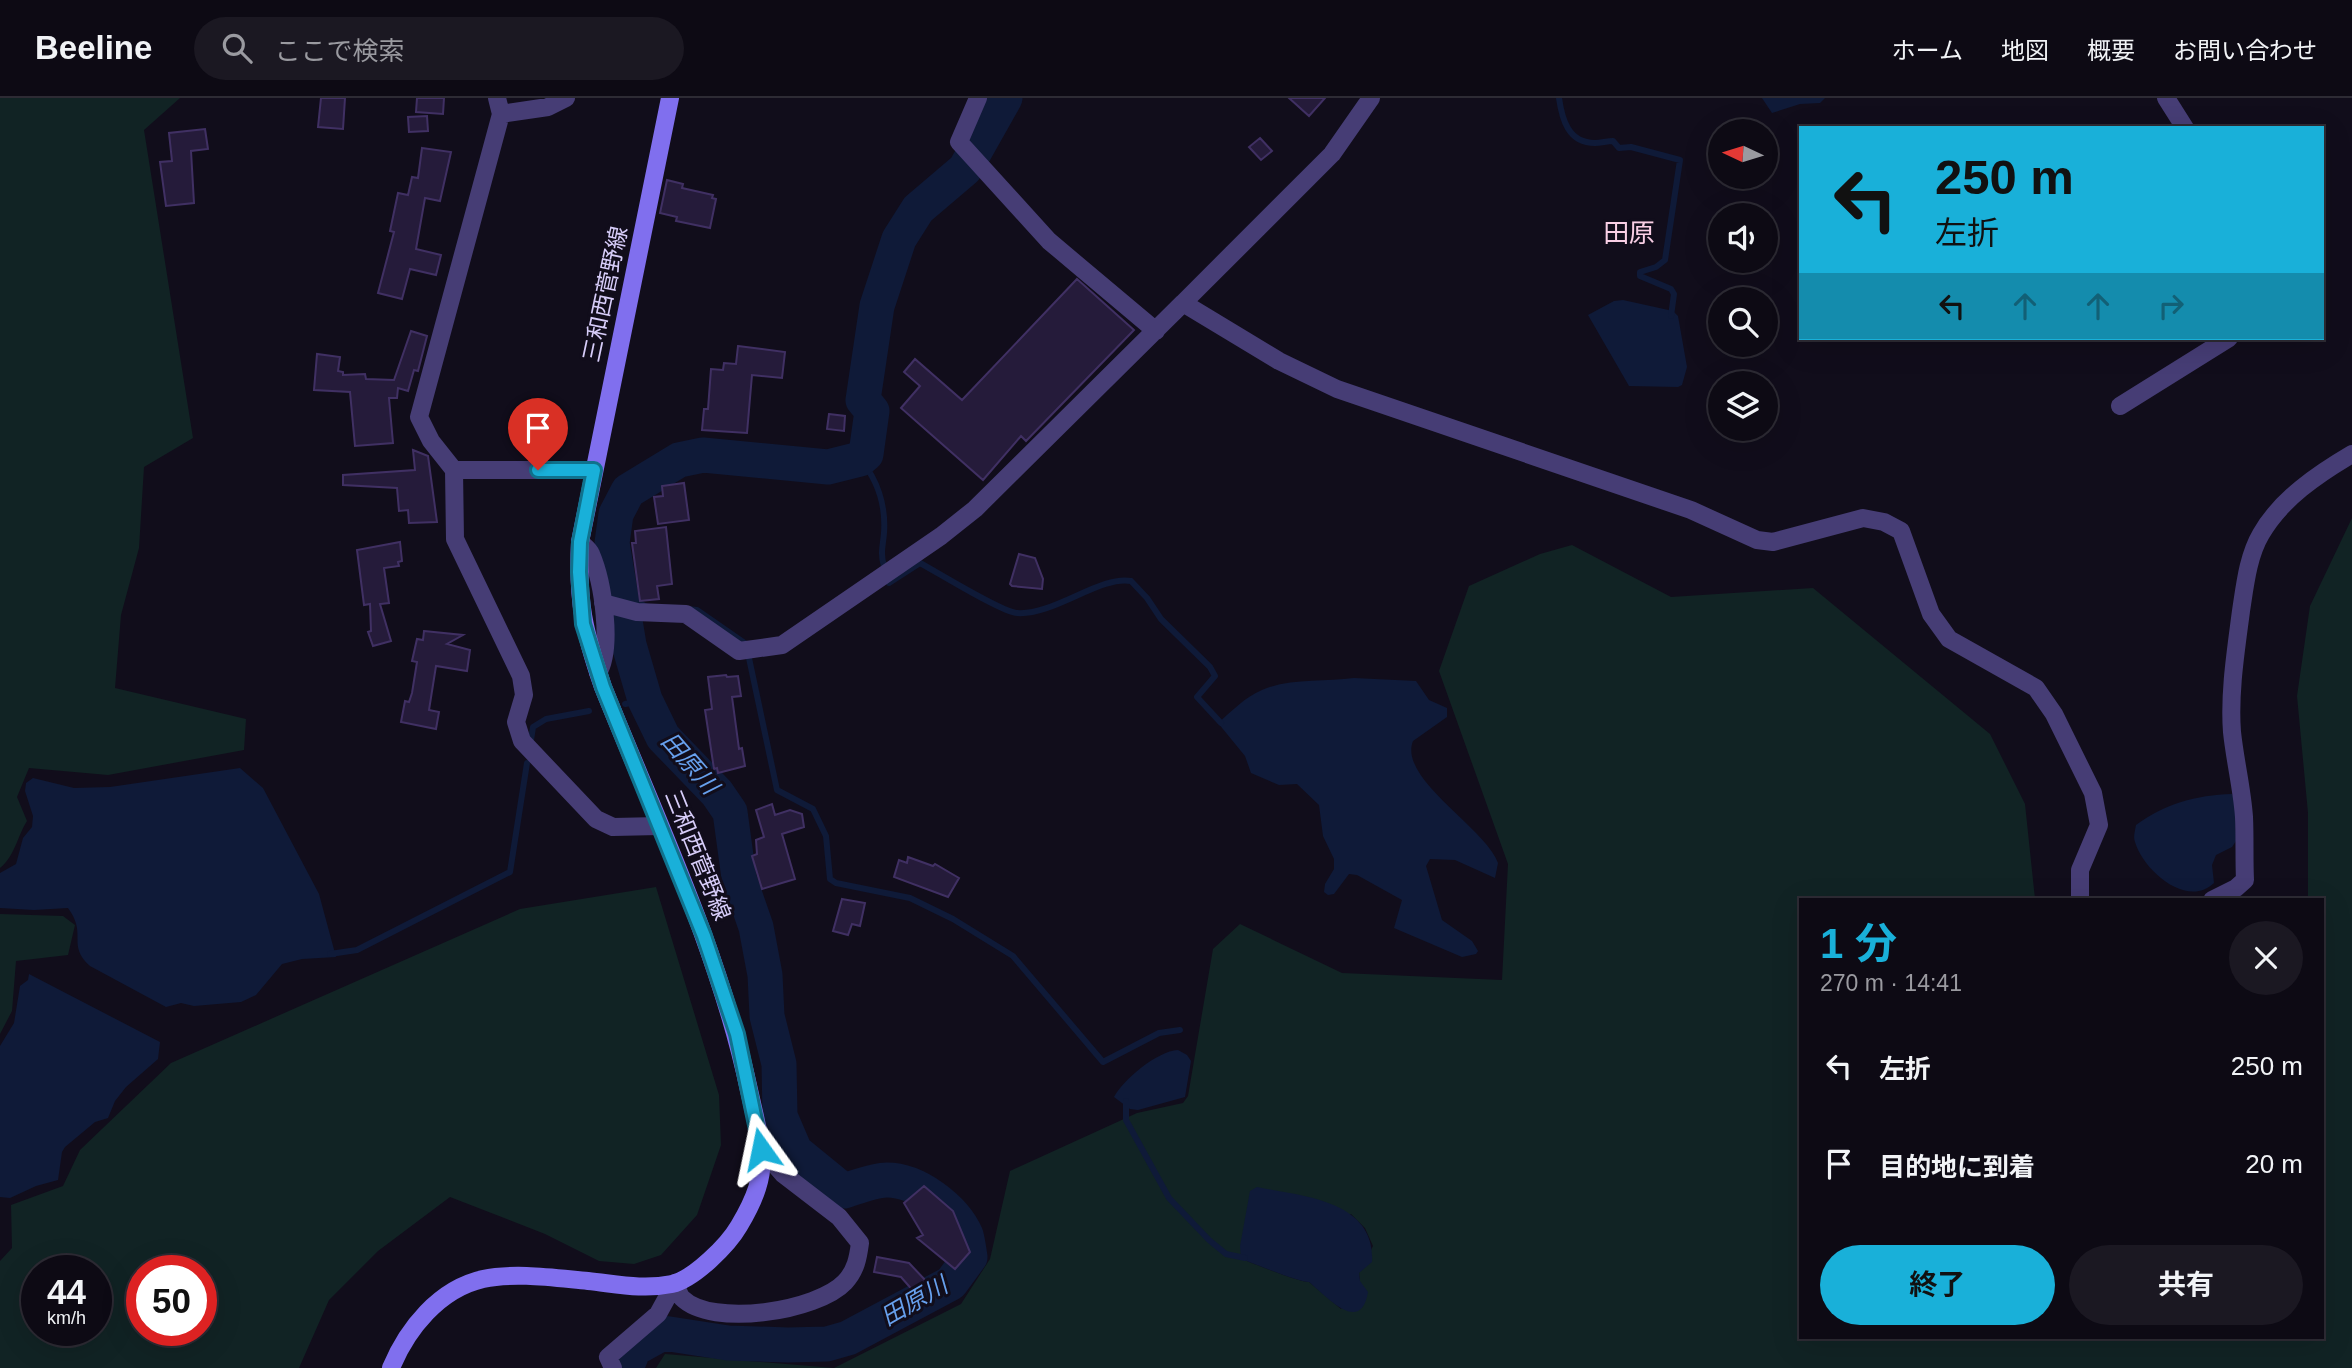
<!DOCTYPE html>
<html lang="ja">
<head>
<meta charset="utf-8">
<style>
  body { margin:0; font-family:Helvetica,"Noto Sans JP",sans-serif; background:#1b1822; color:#f1f3f6; height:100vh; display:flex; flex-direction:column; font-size:26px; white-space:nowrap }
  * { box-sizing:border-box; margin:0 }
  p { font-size:23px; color:#9a9aa0 }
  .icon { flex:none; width:38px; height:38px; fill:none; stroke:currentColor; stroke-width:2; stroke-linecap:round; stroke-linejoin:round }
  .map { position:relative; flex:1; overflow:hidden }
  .drawer { position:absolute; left:1799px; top:800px; width:525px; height:441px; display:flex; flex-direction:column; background:#0d0a14; border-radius:0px; box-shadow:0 7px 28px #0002,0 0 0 2px #2d2b34 }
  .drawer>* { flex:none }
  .hud { position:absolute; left:1799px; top:28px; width:525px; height:214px; border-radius:0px; box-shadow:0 7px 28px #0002,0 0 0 2px #2d2b34; background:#19b0d9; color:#111; overflow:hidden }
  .needle { width:46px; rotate:274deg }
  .controls { position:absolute; left:1708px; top:21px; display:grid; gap:14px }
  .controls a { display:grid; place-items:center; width:70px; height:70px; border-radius:50%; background:#0d0a14; box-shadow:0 7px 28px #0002,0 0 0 2px #2d2b34; font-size:35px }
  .speed { position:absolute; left:21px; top:1157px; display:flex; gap:14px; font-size:35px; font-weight:700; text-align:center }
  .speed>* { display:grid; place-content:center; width:91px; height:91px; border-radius:50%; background:#0d0a14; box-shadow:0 7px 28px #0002,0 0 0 2px #2d2b34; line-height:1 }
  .speed small { font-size:18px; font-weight:400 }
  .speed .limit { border:10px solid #d22; background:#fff; color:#111 }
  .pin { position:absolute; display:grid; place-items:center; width:60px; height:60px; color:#fff; margin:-72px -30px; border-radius:50% 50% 50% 0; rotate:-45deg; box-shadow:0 0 7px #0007 }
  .pin .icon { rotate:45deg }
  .me { position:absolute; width:77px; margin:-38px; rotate:348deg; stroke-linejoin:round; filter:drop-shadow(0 0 5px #0008) }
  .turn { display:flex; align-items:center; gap:24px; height:147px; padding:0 21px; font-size:32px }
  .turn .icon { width:91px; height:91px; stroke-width:2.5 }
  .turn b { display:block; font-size:49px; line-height:60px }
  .lanes { display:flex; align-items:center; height:66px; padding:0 21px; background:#0003; justify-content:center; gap:35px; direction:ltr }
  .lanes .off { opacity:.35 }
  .round { display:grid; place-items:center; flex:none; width:74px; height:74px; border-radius:37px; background:#1b1822 }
  .overview { display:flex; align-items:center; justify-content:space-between; height:119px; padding:0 21px }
  h1 { font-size:42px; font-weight:700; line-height:52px; color:#19b0d9 }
  .button { display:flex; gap:14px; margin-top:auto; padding:14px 21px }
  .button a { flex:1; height:80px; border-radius:42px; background:#19b0d9; color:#111; font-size:28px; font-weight:700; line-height:80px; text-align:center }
  .button a+a { background:#1b1822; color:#f1f3f6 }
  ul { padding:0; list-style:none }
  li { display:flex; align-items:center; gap:21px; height:98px; padding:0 21px }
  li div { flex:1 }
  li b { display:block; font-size:26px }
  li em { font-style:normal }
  header { display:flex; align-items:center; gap:42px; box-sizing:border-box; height:98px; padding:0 35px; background:#0d0a14; border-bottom:2px solid #2d2b34 }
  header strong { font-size:33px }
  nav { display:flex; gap:38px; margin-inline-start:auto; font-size:24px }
  .search { width:490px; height:63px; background:#1b1822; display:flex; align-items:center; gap:18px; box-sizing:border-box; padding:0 24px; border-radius:38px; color:#9a9aa0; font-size:26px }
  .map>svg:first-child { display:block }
  .green { fill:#112324; fill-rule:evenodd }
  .water { fill:#0f1a38 }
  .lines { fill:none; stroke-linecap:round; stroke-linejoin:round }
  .stream { stroke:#0f1a38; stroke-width:6 }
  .river { stroke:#0f1a38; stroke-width:35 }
  .building { fill:#251b3a; stroke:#403063; stroke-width:2 }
  .street { stroke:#463d75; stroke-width:18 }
  .secondary { stroke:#806fee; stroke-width:18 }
  .route-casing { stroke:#10728d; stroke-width:18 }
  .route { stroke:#19b0d9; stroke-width:12 }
  .labels { text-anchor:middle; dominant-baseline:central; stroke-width:6; stroke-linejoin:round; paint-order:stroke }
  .street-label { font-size:23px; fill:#d7cdf9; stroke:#110d1b }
  .water-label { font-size:24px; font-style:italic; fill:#67a0ed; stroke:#110d1b }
  .quarter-label { font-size:26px; fill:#f9cfe5; stroke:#110d1b }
</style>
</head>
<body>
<header>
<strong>Beeline</strong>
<div class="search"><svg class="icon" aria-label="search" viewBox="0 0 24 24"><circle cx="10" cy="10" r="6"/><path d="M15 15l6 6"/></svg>ここで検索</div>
<nav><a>ホーム</a><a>地図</a><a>概要</a><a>お問い合わせ</a></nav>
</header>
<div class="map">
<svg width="2352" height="1270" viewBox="0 0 2352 1270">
  <rect width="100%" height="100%" fill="#110d1b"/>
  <path class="green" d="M0,0H180L144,32L193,340L144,369L139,450L121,517L115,590L246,621L244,652L108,677L29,670L17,699L27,723C17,739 15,758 0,770Z
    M2352,420V1270H656L665,1256L834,1270L961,1206L990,1161L1010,1073L1137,1015L1183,1005L1188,998L1213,851L1240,826L1342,875L1502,882L1508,766L1439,573L1469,488L1540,456L1572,447L1671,499L1813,490L1990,636L2025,706L2035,801L1801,802V1239H2322V802L2308,801V715L2297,598L2310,508ZM1351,1116L1365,1130L1373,1148L1359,1175L1360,1183L1341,1211L1309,1184C1298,1184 1256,1166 1241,1161Z
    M656,789L719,997L721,1047L697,1117L661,1157L634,1166L599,1163L545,1136L450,1099L378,1153L329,1202L299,1270H0V1163L12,1150L11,1107L63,1088L80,1052L171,965L520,811ZM37,1172H96V1232H37ZM142,1172H201V1232H142Z
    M0,816L63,818L75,827L68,857L16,863L12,913L0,936Z"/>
  <path class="water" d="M1762,0H1825L1820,5L1800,6L1772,15Z
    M1623,202L1673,213L1678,218L1687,269L1682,287L1678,289L1629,288L1588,217L1614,203Z
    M1354,580L1416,583L1429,602L1447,610V619L1413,643C1398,681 1485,729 1498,765L1495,780L1455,762L1430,761L1426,768L1442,822L1472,843L1478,853L1476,856L1462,859L1394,830L1402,802L1357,777L1349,776L1334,796L1328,797L1324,794L1325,786L1334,771V761L1323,738L1319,707L1297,686L1279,687L1251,675L1245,658L1218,625C1232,613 1245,599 1262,592C1289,580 1325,584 1354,580Z
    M240,670L263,690L319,796L336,859L302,861L282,866L256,897L241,904L194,908L181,905L166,909L90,868C66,846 88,837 68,810L34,812L0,810V775L16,766L23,740L32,729L33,718L25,693L26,685L33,680L74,690L110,689Z
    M2232,696L2235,701L2236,743L2232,749L2216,757L2212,767L2214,785C2187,811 2143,772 2135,744C2133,739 2135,733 2136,727C2164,706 2196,697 2232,696Z
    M29,876L160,944L158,961L126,989L115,1003L108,1020L95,1024L65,1049L62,1054L58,1082L36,1088L10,1100L0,1099V948L14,925L20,888L28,882Z
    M1178,952L1187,957L1191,963L1185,999L1138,1012L1130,1011L1114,999C1123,982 1157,953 1178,952Z
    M1257,1089C1302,1098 1376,1102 1372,1164L1359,1175L1360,1183L1368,1194C1361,1238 1326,1198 1309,1184C1298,1184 1256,1166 1241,1161L1240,1148L1250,1093Z"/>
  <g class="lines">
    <path class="stream" d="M1559,0C1562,21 1568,45 1595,45C1601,45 1607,43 1613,43L1619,50L1631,49L1680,62L1665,162L1656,169L1640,174V178L1671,191L1674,196L1671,218
      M918,111L932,90L983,37L992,0
      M860,361C877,381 886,407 884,435C883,448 880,455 884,468
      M888,482L889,485L920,465C937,474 1003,515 1017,515C1053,518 1101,477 1131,483L1147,500L1161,521L1210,569L1215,578L1197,599L1221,625
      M620,493L645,508
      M687,511L697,512L746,546L777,692L813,711L826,738L830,781L836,785L910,800L953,821L1013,858L1103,964L1159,935L1180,932
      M625,606L645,602
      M531,642L533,629L546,621L589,613
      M330,856L357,852L510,774L527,665
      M1126,1003V1022L1169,1100L1209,1142L1226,1156L1245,1160"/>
    <path class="river" d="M626,1270L634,1251L663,1235L728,1245L788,1247L827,1246L848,1240L951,1185L970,1159C969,1153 968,1144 966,1137C954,1110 917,1082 887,1082C874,1082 857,1089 844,1093L795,1053L780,1018L779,966L767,918L765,877L756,829L739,780L730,714L717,695L663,639L645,602L629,547L612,445L616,416L628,393L679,362L703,357L828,369L860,361L866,356L872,313L863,302L877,208L899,141L918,111L965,71L1005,0"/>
  </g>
  <path class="building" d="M321,0H345L343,31L318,29Z
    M417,0H444L443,16L416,14Z
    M1289,0H1325L1309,18Z
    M427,18L428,33L409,34L408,19Z
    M205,31L208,51L191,53L194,105L166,108L160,64L172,63L169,35Z
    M1260,40L1272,53L1261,62L1249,49Z
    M422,50L451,54L440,103L425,100L416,151L441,157L436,177L410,171L402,201L378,195L394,134L390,133L398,95L408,97L412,79L418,80Z
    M667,82L683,86L682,90L713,97L712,100L716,101L710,130L676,123L677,119L660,115Z
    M1077,181L1134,232L1026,343L1021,338L983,382L901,310L920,288L904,274L915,261L962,302Z
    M411,233L427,238L418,273L414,272L408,293L398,290L397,300H389L393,345L355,348L350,294L314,292L317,256L340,259L338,273L343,274V277L365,276L366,281L394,282Z
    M738,248L785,254L782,280L752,277L747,335L702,332L704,311H708L711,271L723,272L724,265L736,266Z
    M829,316L845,318L844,333L827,331Z
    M413,352L428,358L437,424L409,425L408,412L399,413L397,390L343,387V377L415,372Z
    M684,385L689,422L658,426L654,399L663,398L662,388Z
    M666,429L672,486L657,488L659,501L640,503L632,445H636L635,433Z
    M400,444L402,463L398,464L399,468L384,470L389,505L380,506L391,543L373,548L368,534L371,533L370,506L364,507L357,452Z
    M1019,456L1035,460L1043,481L1042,491L1012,488L1010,486Z
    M424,533L463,537L447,546L470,552L467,573L436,568L429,612L439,614L436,631L401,624L405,603L409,604L412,595L417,564L412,563L417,541L423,542Z
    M726,577L727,579L738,578L741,598L732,599L739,651L742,650L745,668L718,675L717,670L714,671L705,612L712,611L708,579Z
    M772,706L775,717L790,712L802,716L804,729L782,736L795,781L762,791L752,758L757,756L756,742L764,739L756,712Z
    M908,759L933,768L935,766L959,780L948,799L894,779L899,762L907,765Z
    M842,801L865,805L860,828L852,826L848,837L833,833Z
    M924,1088L953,1113L970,1154L955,1171L917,1140L923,1137L904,1105Z
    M877,1159L909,1165L927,1184L915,1195L901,1179L874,1174Z"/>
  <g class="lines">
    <path class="street" d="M497,0L501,16L419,319L431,343L454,372L455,441L521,578L524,597L516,624L522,643L596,721L613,729L659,728
      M978,0L959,44L1049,143L1156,233
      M2166,0L2185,30
      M501,16L548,9L566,0
      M1183,205L1332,56L1371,0
      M2120,308L2229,240
      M454,372H594
      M580,444C584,448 589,451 591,456C603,484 613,550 598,575
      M603,505L637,514L686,516L739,553L782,547L941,438L975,411L1183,205L1279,263L1337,291L1691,412L1757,442L1773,444L1863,420L1884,424L1901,433L1931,516L1949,541L2036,590L2054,616L2093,695L2099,727L2080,772V802
      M2212,802L2236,790L2245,782C2244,761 2245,740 2244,719C2242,690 2235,663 2232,634C2229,595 2236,552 2241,513C2245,487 2248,458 2261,436C2281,401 2318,376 2352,356
      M675,1185C677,1189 679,1197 682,1200C712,1230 818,1213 845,1184C856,1172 858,1160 860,1145L839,1119L783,1076L761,1051
      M613,1270L608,1259L658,1216L675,1185"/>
    <path class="secondary" d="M391,1270C407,1231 439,1191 483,1181C515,1174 555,1180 588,1183C617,1186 643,1192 672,1186C694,1181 728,1147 739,1128C754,1103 765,1078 761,1049C758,1030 753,1010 749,992C719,852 656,721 603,589C584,534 577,504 580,444L670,0"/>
  </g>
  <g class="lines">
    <defs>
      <path id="route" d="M538,372H594L580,444L579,474L583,526L603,589L704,838L737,936L761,1051"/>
    </defs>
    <use href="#route" class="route-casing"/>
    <use href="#route" class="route"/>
  </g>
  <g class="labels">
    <g class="street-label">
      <text transform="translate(605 196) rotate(-78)">三和西菅野線</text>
      <text transform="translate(698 757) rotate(68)">三和西菅野線</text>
    </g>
    <g class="water-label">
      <text transform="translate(690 665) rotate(49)">田原川</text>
      <text transform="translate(914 1203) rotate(-30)">田原川</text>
    </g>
    <g class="quarter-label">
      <text x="1629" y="135">田原</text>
    </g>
  </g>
</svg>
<div class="controls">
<a><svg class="needle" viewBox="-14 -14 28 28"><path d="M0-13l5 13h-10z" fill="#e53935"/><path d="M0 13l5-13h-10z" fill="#9a9aa0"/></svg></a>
<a><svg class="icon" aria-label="sound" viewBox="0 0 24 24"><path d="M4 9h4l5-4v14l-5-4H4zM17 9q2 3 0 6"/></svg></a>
<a><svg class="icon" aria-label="search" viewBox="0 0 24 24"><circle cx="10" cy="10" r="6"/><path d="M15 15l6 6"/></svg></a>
<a><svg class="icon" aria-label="layers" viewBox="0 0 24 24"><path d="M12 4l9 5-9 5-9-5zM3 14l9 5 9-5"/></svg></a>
</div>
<div class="speed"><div>44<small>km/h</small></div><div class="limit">50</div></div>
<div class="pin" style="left:538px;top:372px;background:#d93025"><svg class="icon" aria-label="arrive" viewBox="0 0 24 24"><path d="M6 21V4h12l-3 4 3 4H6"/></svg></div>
<svg class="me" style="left:761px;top:1051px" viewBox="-20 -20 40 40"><path d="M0-17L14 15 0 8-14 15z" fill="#19b0d9" stroke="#fff" stroke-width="4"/></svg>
<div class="hud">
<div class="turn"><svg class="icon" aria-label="left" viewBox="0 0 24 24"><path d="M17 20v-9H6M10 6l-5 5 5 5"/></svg><div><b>250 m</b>左折</div></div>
<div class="lanes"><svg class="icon" aria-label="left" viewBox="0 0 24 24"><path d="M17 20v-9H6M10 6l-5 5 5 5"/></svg><svg class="icon off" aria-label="ahead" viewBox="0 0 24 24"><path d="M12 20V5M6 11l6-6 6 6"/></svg><svg class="icon off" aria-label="ahead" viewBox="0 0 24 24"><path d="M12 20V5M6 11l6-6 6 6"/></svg><svg class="icon off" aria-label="right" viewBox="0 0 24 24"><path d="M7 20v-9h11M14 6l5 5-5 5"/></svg></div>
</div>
<section class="drawer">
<div class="overview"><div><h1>1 分</h1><p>270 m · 14:41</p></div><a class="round"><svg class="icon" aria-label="close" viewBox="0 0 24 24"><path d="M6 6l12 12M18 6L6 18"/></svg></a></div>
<ul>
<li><svg class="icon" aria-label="left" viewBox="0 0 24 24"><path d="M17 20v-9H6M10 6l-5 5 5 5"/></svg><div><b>左折</b></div><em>250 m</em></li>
<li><svg class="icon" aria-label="arrive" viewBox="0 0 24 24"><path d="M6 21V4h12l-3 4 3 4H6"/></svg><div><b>目的地に到着</b></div><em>20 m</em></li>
</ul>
<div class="button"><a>終了</a><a>共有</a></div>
</section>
</div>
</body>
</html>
